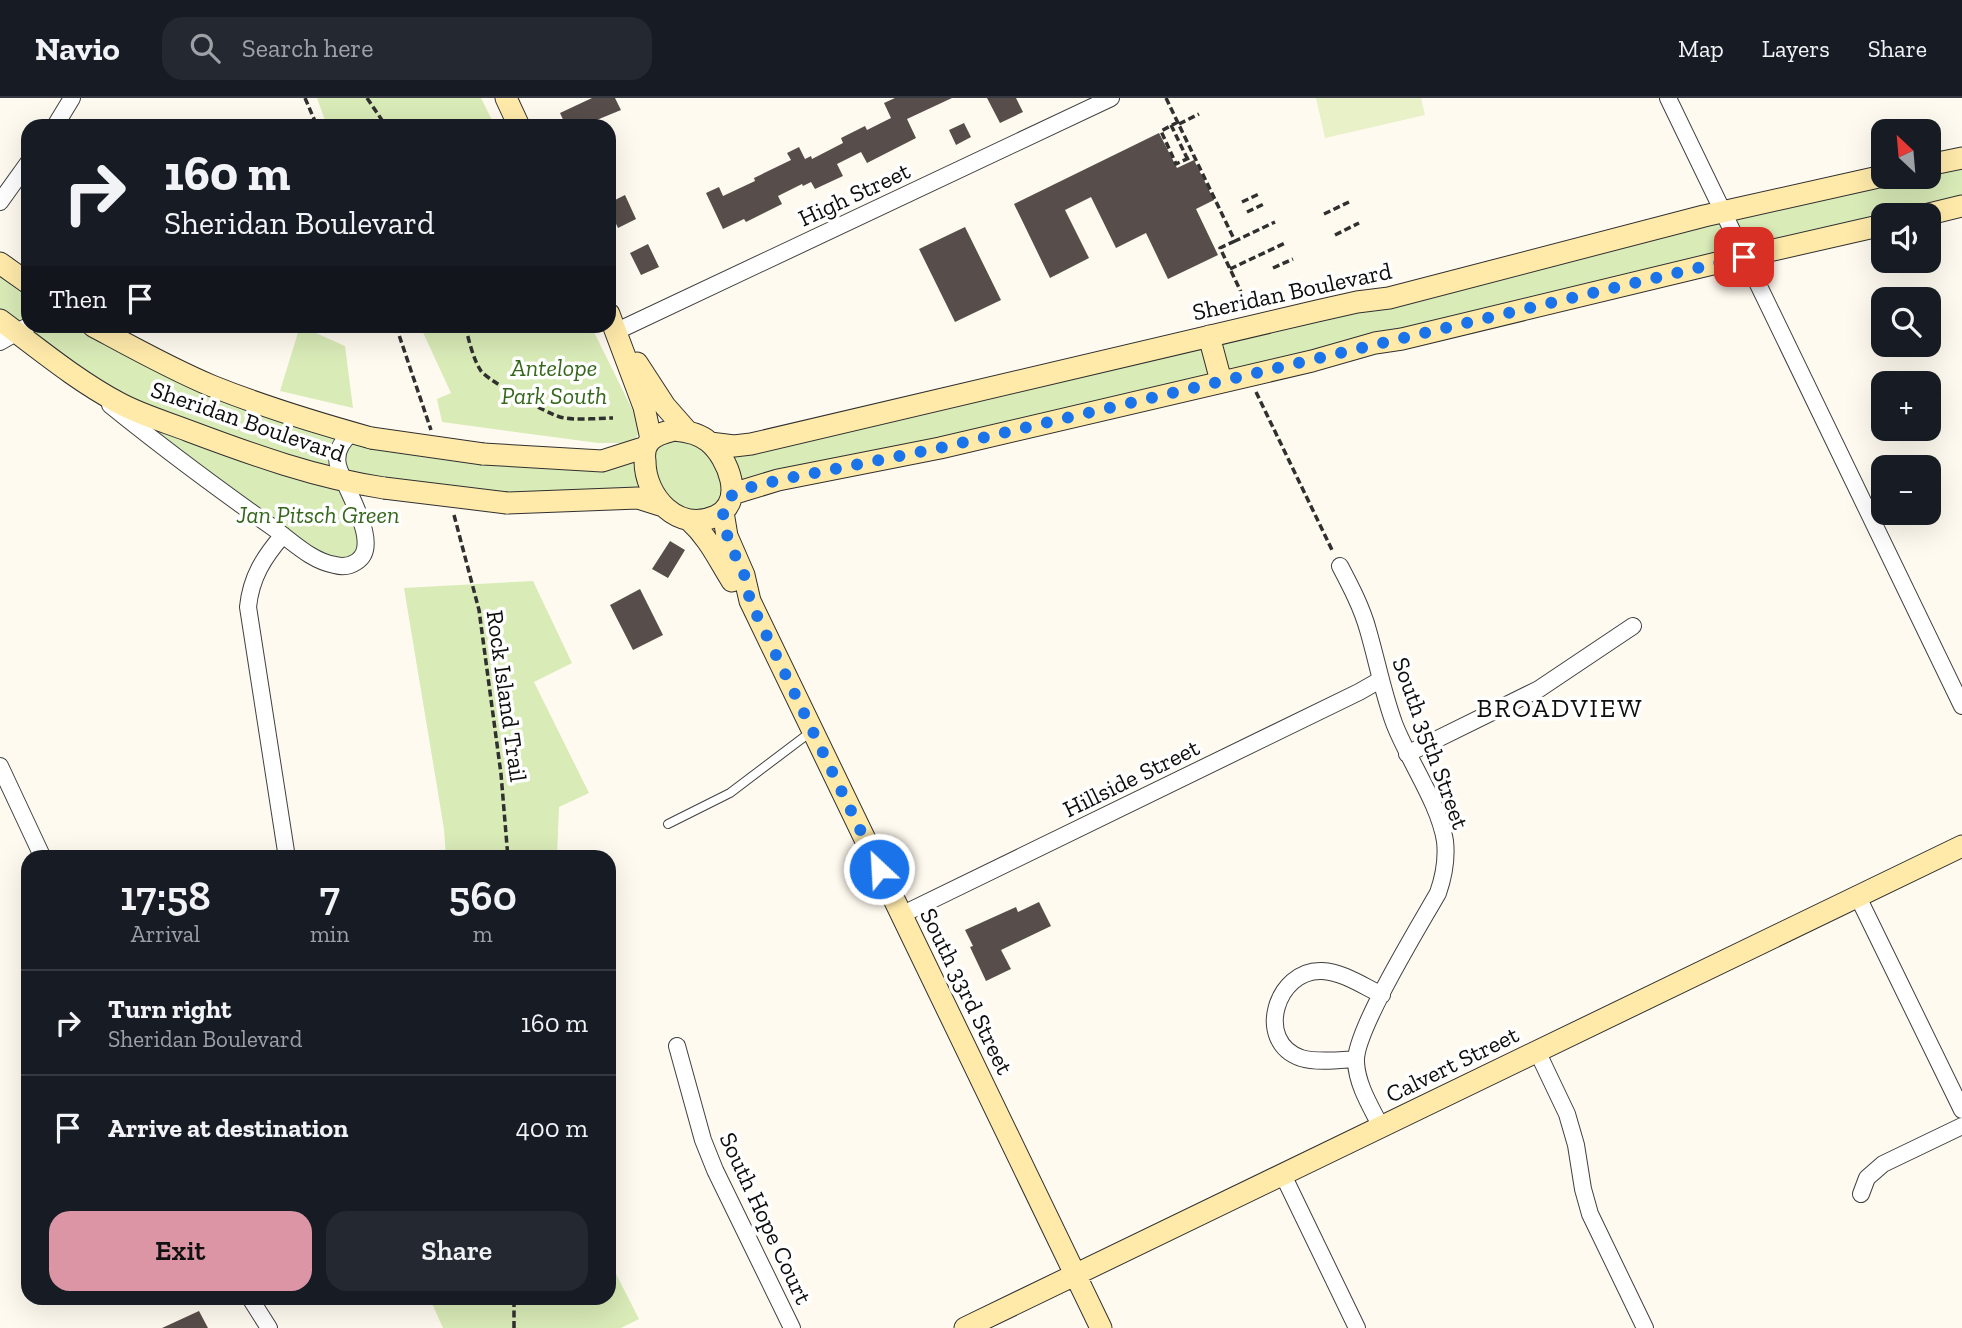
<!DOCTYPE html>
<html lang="en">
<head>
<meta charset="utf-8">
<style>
  body { margin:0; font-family:"Zilla Slab",serif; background:#242831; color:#f1f3f6; height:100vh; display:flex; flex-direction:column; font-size:26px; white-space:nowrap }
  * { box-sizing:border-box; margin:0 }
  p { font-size:23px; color:#9ea1a6 }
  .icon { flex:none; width:38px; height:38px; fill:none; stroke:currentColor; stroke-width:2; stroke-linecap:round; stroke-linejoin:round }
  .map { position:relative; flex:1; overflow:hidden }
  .details { position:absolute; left:21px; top:752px; width:595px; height:455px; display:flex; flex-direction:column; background:#171b24; border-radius:21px; box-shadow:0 7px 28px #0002 }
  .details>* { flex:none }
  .hud { position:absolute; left:21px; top:21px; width:595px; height:214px; border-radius:21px; box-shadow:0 7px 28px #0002; background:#171b24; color:#f1f3f6; overflow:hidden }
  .needle { width:46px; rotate:334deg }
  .controls { position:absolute; left:1871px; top:21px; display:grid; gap:14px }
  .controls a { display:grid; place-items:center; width:70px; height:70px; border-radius:14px; background:#171b24; box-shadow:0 7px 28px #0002; font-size:35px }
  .pin { position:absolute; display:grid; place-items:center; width:60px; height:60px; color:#fff; margin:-30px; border-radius:14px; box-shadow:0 4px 10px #0006 }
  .me { position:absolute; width:77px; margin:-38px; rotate:335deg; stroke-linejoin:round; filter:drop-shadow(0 0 5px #0008) }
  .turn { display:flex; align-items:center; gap:24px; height:147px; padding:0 28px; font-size:32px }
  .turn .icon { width:91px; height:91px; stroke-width:2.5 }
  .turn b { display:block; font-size:49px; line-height:60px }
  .then { display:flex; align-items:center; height:66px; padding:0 28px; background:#0003; gap:14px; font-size:26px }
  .eta { display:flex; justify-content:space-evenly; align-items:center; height:119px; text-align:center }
  .eta b { font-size:42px; font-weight:600; line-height:49px }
  .button { display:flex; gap:14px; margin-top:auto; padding:14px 28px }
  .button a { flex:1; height:80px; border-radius:21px; background:#dc95a4; color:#111; font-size:28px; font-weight:600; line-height:80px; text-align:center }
  .button a+a { background:#242831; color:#f1f3f6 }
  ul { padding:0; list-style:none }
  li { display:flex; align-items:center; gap:21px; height:105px; padding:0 28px; border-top:2px solid #363941 }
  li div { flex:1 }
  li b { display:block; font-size:26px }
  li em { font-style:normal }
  header { display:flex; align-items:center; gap:42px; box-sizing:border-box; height:98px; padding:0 35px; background:#171b24; border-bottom:2px solid #363941 }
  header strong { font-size:33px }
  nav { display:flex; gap:38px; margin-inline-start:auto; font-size:24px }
  .search { width:490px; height:63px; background:#242831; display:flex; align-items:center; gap:18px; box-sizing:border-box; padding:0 24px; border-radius:21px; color:#9ea1a6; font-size:26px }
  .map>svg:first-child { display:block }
  .green { fill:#d9ebb7 }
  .pitch { fill:#e9f1c9 }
  .building { fill:#574d4a }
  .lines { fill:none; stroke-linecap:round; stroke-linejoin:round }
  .lane-casing { stroke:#414141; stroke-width:10 }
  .street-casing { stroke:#414141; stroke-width:18 }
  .secondary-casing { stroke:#303030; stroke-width:23 }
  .path { stroke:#303030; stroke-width:3.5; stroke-dasharray:7 3.5; stroke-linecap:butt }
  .lane { stroke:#fff; stroke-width:8 }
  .street { stroke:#fff; stroke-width:16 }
  .secondary { stroke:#ffeaaa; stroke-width:21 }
  .secondary-bridge-casing { stroke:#303030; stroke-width:23; stroke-linecap:butt }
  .secondary-bridge { stroke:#ffeaaa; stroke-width:21 }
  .route { stroke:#1a73e8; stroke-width:12; stroke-dasharray:0 21.6 }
  .labels { text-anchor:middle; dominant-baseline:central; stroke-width:7; stroke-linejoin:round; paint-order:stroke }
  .street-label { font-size:24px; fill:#0e0e0e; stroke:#fff }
  .park-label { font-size:24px; font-style:italic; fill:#36681c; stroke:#fff }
  .neighbourhood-label { font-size:26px; letter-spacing:2px; fill:#0e0e0e; stroke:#fff }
</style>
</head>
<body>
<header>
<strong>Navio</strong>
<div class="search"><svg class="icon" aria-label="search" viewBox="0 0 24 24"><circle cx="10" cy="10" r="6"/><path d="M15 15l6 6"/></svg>Search here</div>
<nav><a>Map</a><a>Layers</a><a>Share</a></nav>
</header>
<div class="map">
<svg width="1962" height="1230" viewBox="0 0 1962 1230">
  <rect width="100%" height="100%" fill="#fffaef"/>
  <path class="green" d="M317,0H481L495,28H327Z
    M1962,60V108L1925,117H1883L778,382L717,418L660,407L507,405L345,384L364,457L336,468L0,222V165L28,185V228H93L337,331L602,363L651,341L710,345L1883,79H1928L1929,67Z
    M300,228L345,248L353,310L280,293Z
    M420,228H591L636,319L640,333L635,341L629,345H598L442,324L437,301L451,295Z
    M533,483L572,565L534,584L589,695L559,709L557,759H446L444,731L404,490Z
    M609,1162L639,1221L621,1230H443L430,1201L609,1200Z"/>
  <path class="pitch" d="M1316,0H1421L1425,17L1325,40Z"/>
  <path class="building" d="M592,0H615L621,12L582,28H566L560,15Z
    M895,0H952L907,21L916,40L867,65L861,54L837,66L843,78L815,91L811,84L803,88L802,86L778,98L782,106L746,124L744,121L723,131L706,95L719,89L723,98L755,83L754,80L791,62L787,55L799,49L805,61L811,58L812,61L843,45L841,40L865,28L867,32L891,20L884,5Z
    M987,0H1016L1023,14L1000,25Z
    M964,25L971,39L956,47L949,32Z
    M1159,35L1177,70L1194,62L1214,102L1196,111L1218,157L1168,181L1146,135L1116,150L1091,99L1065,112L1089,160L1050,180L1014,106Z
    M625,97L636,121L618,130L609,111V105Z
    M965,129L1001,202L955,224L919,151Z
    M648,146L659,169L641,177L630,155Z
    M670,443L685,452L668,480L652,471Z
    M640,491L663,537L633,552L610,507Z
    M1039,804L1051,828L1001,852L1011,871L986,883L970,849L973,848L965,832L1016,809L1018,814Z
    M199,1213L208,1230H162Z"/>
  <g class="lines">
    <defs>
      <path id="lane" d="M668,726L730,695L812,633"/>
      <path id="street" d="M1668,0L1962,608
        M55,28L72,0
        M0,104L28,65
        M617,233L1111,0
        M0,244L28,228
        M110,307C163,350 217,390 272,429C292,443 311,463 335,467C342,469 350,468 356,464C384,448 343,389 338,367C335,354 342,343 352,335
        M283,437C264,459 251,479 248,509L287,760
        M1340,468C1351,489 1362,510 1368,532C1377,563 1383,595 1394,625C1408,662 1439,705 1445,743C1447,761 1444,778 1438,795C1420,827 1354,934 1356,964C1357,987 1371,1009 1381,1029
        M1407,656L1539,591L1633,528
        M0,668L43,760
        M1858,799L1962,1012
        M901,817L1359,594L1380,582
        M677,948L703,1042L715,1072L792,1230
        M1537,953L1567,1016L1576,1047L1583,1091L1590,1116L1645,1230
        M1356,961C1340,962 1317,965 1301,960C1254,944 1276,871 1322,873C1343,874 1363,888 1382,897
        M1283,1077L1357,1230
        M1861,1096L1867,1080L1883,1066L1962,1028
        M250,1200L269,1230"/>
      <path id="secondary" d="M506,0L519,28
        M1928,67L1962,60
        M1925,117L1962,108
        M0,165L28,185
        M609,216L644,309L651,341
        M0,222C39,251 76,282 119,305C141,317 166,324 189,333C253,357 317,380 384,390
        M93,228C132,249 171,271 212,288C264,309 317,325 371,340
        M1209,238L1221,283
        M637,265L665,308L687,333
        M674,332C686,333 700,336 709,344C728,360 746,404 716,418C678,435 645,399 645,363C644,356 645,348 650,343C656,336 666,334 674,332Z
        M710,345L734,348L751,346L1317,213L1357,204L1389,200L1704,118L1883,78
        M483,356L602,363L646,349
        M732,396L778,382L940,350L1312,263L1375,245L1402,241L1725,163L1883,127
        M507,405L638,400L660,407
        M723,414L727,438L744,477L750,503L1101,1230
        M689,422C709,440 718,461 732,483
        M965,1230L1962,748"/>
    </defs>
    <use href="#lane" class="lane-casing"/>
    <use href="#street" class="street-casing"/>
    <use href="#secondary" class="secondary-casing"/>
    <path class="path" d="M305,0L317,28
      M367,0L386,28
      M1166,0L1235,143L1275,124
      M1178,24L1161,33L1176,66L1193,58
      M1179,26L1199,16
      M1171,27L1187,60
      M1242,104L1261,95
      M1247,114L1266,105
      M1324,116L1349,104
      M1335,137L1359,125
      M1235,143L1220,150L1243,198
      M1273,170L1293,161
      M1230,171L1285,145
      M396,228L431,332
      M465,228C469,242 473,261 481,273C487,282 548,316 560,319C576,323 596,320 613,320
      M1256,294L1333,454
      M454,417L479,512L501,676L508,760
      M514,1230V1200"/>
    <use href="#lane" class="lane"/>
    <use href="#street" class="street"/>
    <use href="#secondary" class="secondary"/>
    <defs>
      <path id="secondary-bridge" d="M371,340L483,356
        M384,390L507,405"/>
    </defs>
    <use href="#secondary-bridge" class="secondary-bridge-casing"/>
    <use href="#secondary-bridge" class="secondary-bridge"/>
  </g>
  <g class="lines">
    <path class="route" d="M879,771L750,503C748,493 747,483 743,474C734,454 724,437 723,414L730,406L732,397L747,390L779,382L940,350L1744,159"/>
  </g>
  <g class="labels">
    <g class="street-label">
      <text transform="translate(854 96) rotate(-25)">High Street</text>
      <text transform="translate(1292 193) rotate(-12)">Sheridan Boulevard</text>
      <text transform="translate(248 323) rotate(19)">Sheridan Boulevard</text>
      <text transform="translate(507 598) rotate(82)">Rock Island Trail</text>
      <text transform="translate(1431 645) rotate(70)">South 35th Street</text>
      <text transform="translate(1131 680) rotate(-26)">Hillside Street</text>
      <text transform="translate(967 893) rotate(64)">South 33rd Street</text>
      <text transform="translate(1452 966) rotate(-26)">Calvert Street</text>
      <text transform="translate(766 1120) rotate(65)">South Hope Court</text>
    </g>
    <g class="park-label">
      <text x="554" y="269">Antelope<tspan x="554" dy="28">Park South</tspan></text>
      <text x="318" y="416">Jan Pitsch Green</text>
    </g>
    <g class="neighbourhood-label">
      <text x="1560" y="610">BROADVIEW</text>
    </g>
  </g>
</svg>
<div class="controls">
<a><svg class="needle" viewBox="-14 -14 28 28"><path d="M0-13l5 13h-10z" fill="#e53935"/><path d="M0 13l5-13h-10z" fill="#9ea1a6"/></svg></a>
<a><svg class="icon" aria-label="sound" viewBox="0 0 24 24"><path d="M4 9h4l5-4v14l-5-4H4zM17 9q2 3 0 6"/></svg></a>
<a><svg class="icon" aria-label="search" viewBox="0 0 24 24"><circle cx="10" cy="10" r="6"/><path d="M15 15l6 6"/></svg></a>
<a>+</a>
<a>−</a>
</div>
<div class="pin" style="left:1744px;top:159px;background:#d93025"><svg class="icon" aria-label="arrive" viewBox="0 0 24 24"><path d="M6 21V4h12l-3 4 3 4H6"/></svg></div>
<svg class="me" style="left:879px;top:771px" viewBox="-20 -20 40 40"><circle r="17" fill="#1a73e8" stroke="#fff" stroke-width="3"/><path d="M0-11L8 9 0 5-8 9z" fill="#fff"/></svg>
<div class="hud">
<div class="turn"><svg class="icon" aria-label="right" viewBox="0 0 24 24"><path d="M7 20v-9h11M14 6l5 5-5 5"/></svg><div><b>160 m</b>Sheridan Boulevard</div></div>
<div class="then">Then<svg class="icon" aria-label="arrive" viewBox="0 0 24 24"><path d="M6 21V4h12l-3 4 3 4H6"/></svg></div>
</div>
<section class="details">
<div class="eta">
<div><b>17:58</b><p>Arrival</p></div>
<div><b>7</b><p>min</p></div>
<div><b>560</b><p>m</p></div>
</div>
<ul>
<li><svg class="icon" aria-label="right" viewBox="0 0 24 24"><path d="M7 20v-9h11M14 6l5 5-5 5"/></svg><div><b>Turn right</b><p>Sheridan Boulevard</p></div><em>160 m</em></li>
<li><svg class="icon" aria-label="arrive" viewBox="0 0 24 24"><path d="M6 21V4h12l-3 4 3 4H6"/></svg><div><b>Arrive at destination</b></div><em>400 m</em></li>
</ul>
<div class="button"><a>Exit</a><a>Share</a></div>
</section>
</div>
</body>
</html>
